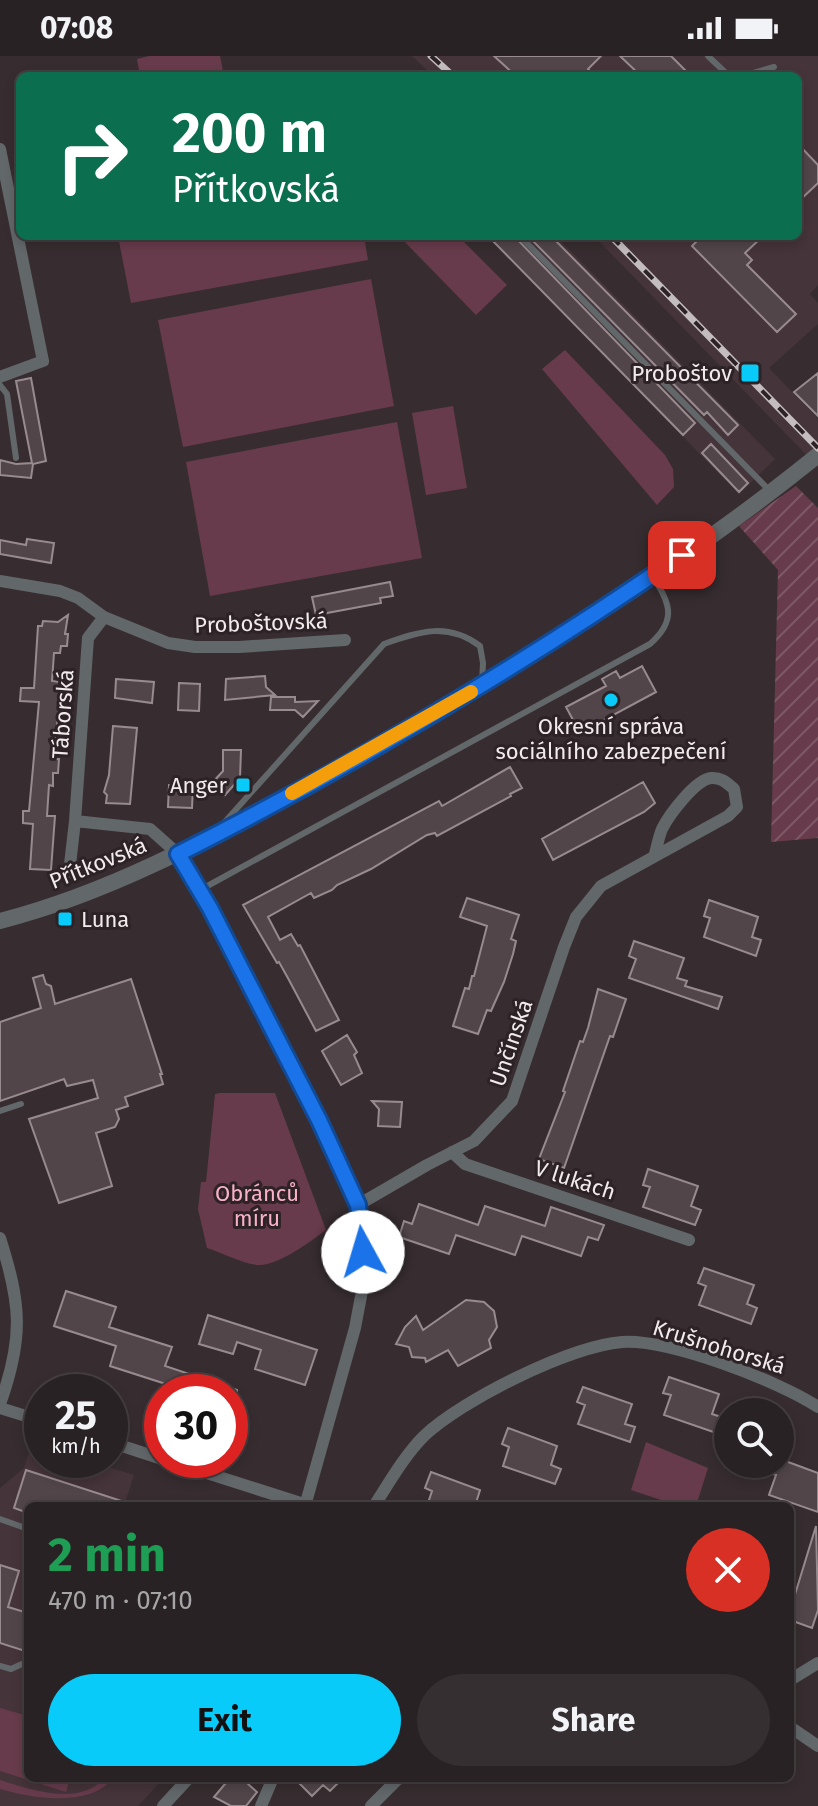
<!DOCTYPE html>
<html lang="en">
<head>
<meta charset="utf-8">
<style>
  body { margin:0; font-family:"Fira Sans",sans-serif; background:#352f31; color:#f1f3f6; height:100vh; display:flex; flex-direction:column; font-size:30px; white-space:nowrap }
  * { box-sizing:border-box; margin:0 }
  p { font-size:26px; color:#a5a4a6 }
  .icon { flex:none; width:44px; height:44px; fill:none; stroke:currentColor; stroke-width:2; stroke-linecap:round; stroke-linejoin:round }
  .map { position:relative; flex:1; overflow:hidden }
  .details { position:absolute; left:24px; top:1446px; width:770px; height:280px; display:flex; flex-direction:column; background:#292224; border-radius:12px; box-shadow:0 4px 12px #0003,0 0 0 2px #453f41 }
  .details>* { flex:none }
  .top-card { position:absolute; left:16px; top:16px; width:786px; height:168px; border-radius:12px; box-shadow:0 4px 12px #0003,0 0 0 2px #453f41; background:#0b6e4f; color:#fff; overflow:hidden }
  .controls { position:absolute; left:714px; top:1342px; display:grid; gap:16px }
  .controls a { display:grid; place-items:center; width:80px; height:80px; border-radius:50%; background:#292224; box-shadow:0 4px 12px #0003,0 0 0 2px #453f41; font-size:40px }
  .speed { position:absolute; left:24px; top:1318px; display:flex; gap:16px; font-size:40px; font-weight:700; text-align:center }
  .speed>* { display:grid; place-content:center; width:104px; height:104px; border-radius:50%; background:#292224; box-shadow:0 4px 12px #0003,0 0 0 2px #453f41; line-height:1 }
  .speed small { font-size:20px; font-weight:400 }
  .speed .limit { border:12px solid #d22; background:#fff; color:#111 }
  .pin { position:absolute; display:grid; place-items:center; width:68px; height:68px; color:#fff; margin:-34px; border-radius:16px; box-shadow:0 4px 12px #0006 }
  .me { position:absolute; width:88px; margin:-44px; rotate:354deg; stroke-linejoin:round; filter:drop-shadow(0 0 6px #0008) }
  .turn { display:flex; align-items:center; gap:28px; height:168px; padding:0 24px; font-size:36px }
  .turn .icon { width:104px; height:104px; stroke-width:2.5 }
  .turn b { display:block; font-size:56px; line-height:68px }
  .round { display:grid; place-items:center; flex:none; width:84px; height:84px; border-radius:42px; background:#352f31 }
  .headline { display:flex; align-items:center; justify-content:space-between; height:136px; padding:0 24px }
  h1 { font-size:48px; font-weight:700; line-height:60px; color:#1e9e55 }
  .cta { display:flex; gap:16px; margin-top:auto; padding:16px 24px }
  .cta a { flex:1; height:92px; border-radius:48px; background:#08cbf9; color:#111; font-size:32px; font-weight:700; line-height:92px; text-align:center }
  .cta a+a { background:#352f31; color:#f1f3f6 }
  .status { display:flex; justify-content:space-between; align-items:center; height:56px; padding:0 40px; background:#292224; direction:ltr }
  .status svg { height:22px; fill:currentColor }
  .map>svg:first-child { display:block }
  .built { fill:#45343a }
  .park { fill:#673b4b }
  .garden { fill:url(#garden-furrows) }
  .building { fill:#514549; stroke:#988b8f; stroke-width:2 }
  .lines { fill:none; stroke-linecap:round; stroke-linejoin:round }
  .service { stroke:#626769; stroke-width:6 }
  .minor { stroke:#626769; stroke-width:12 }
  .tertiary { stroke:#626769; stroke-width:16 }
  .rail-casing { stroke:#c4bdbf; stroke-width:7 }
  .rail { stroke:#2d2326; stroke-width:4; stroke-dasharray:12; stroke-linecap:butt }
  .route-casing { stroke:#114b97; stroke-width:20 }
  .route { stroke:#1a73e8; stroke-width:14 }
  .slow { stroke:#f59e0b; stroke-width:14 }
  .poi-dot { fill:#08cbf9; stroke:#2d2326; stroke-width:3 }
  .labels { text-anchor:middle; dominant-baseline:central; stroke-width:6; stroke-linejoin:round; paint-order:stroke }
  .poi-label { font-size:22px; fill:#f2ebed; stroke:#2d2326; text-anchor:end }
  .street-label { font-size:22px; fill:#f2ebed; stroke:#2d2326 }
  .park-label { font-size:22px; fill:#f9b1ca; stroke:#2d2326 }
</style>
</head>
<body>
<div class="status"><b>07:08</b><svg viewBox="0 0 49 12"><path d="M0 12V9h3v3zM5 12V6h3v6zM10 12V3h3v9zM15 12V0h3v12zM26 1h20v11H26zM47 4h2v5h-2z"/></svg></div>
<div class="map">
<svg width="818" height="1750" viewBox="0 0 818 1750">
  <defs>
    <pattern id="garden-furrows" width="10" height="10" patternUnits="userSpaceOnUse" patternTransform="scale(2)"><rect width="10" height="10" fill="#673b4b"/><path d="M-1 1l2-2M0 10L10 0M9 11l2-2" fill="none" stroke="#7d5865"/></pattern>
  </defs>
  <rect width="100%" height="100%" fill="#372d30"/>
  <path class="built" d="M412,0H818V229L810,238L818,247V268L769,312L818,363V411L594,180H798V20H433Z
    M487,180H556L775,403L739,438Z
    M32,1388L42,1391V1404H85L134,1419L124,1450H28V1722H164L138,1750H0V1432L24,1412Z"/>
  <path class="park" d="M149,0H220L224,20H140L137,3Z
    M118,180H364L368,204L131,247Z
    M399,180H458L507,229L476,259Z
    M371,223L394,350L183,391L158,264Z
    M565,294L665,399L673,413L674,431L657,449L542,313Z
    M453,350L467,432L426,439L412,357Z
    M397,366L422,502L210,540L186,406Z
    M220,1037H275L326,1174C311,1185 277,1211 257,1209C241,1207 223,1197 207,1192L198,1153L201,1126H206L215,1038Z
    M646,1386L708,1412L696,1450H679L631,1434Z
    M0,1652L28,1660V1722H70L66,1736L0,1715Z
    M104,1722H113C92,1750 37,1744 0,1733V1724C34,1735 81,1750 104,1722Z"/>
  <path class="garden" d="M796,430L818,452V782L771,786L778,514L739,470Z"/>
  <path class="building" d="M494,0H601L588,13L595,20H516Z
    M620,0H671L691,20H641Z
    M798,88L818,109V127L798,146Z
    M488,180H514L695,367L683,379Z
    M528,180H551L738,369L728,379L707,356L704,359Z
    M702,180H763L745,197L752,204L747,209L796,258L777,276L692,190Z
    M818,317V360L794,336Z
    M31,322L46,405L33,408L31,422L0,419V404L16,408L32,407L16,325Z
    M711,388L748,427L739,436L702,397Z
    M27,483L54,487L51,507L0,498V484L26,489Z
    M390,526L393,540L380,542L381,547L316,559L312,541Z
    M68,559L65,578H68L67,590H61L60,597H54L52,625L60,626L59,636H64L62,659H58L57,669L54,703H59L58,717H53V730L49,729L47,760H55L51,814L30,813L33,768L23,767V755H29L39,646L20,645L21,632H34L38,570H42L43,565L58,566Z
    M642,610L656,636L580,677L566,651L606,630L602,623L616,615L620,622Z
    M265,620L266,631L275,639L225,644L226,623Z
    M116,623L154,626L152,647L115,642Z
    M179,627L200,628L199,655L178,654Z
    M271,641H295V646L318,645L303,661L295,654H270Z
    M113,670L137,672L130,748L106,747L107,739L104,736L109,719Z
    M223,694H241L240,722L225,739L212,727L223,715Z
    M510,711L522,732L510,738L511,740L437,780L435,777L427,779L371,813L337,829L332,834L314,842L311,837L268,861L280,884L291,878L298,890L300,889L339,964L316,975L289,924L279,906L277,907L243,849L439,745L442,750Z
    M643,726L655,747L644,756L553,804L542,783Z
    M169,729L193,730L192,752L168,751Z
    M467,842L519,859L511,883L516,885L513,898L504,926L491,955L487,954L478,978L453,970L465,932L469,933L472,920H474L487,870L460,861Z
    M709,844L758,861L752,881L761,884L756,900L704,881L710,862L704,860Z
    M634,885L684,902L677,922L687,925L685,930L722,941L718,953L629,922L636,903L629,900Z
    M43,919L46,928L51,930L55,948L131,923L162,1018H160L163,1028L125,1041L128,1050L116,1054L119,1063L115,1071L96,1077L112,1130L59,1147L29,1063L98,1042L93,1024L67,1030L64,1023L0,1045V966L41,952L33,922Z
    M598,933L626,943L613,981L610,980L564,1112L539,1103L565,1036L563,1035L580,985L583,986L588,972Z
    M347,979L357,996L354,999L362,1017L341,1029L322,995Z
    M372,1045L402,1046L400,1071L378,1070L379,1053Z
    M648,1113L698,1130L691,1150L701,1154L695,1169L643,1151L650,1131L643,1129Z
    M419,1148L478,1169L485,1150L545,1170L551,1151L604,1169L598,1184L588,1181L581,1200L522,1180L515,1199L456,1179L449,1198L399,1181L404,1165L412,1168Z
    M704,1212L754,1229L747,1248L757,1252L751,1268L699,1249L706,1230L698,1227Z
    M66,1235L116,1251L109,1271L172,1291L165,1310L237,1334V1336H170L172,1330L110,1310L116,1290L54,1270Z
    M466,1244L484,1246L494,1255L497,1271L489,1284L491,1292L458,1310L448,1294L426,1306L425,1302L412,1301L409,1291L396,1288L405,1271L416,1260L423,1274Z
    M208,1259L317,1294L305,1329L255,1313L261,1294L237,1286L233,1298L199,1288Z
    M669,1321L719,1338L712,1358L728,1363V1381L664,1359L671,1339L663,1337Z
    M583,1331L632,1348L625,1368L635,1371L630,1386L578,1368L585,1349L577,1346Z
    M508,1372L557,1390L551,1409L561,1413L555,1428L503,1410L509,1391L502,1388Z
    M780,1403L818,1417V1456L769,1439L776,1419L748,1410L780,1408Z
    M26,1414L131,1448L130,1450H28V1457L14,1452Z
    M431,1416L480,1434L475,1450H427L432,1435L425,1432Z
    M816,1470L818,1554L812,1572L790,1564V1544L793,1545Z
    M0,1509L19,1515L8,1551L28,1557V1596L0,1587Z
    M230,1722H254L248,1728L257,1736L246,1750H231L214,1741Z
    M294,1722H343L330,1735L323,1729L312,1740Z"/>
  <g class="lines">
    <path class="service" d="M708,0L729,20
      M743,20L774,11
      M520,180L771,436
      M0,329L7,338L16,402
      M223,768L384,588C420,575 448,566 480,590L483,607L482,626
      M200,834L650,588C675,566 672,549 654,523
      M0,1055L21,1048
      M0,1463L28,1473
      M0,1610L11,1613L22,1608L28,1609"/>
    <path class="minor" d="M0,93L43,305L0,321
      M0,525L60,535L78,542L104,561L168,587L195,591H239L345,584
      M104,561L88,582L75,765L150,773L178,798L210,852L319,1064L358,1149L363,1196L362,1235L355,1272L305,1450
      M69,817L75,765
      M452,1096L465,1108L689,1184
      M358,1149L427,1109L474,1085L512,1045L564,891L576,861L601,830L728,760L737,751L734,733C727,727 721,721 711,722C695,724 669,759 662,773C659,780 657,790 655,798
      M0,1182C21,1248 24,1281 0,1348
      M0,1352L42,1365
      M110,1386L162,1403
      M166,1404L310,1450
      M374,1450C389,1427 404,1400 424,1380C462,1344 570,1290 622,1286C669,1283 779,1325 818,1351
      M790,1624L818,1607
      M790,1671L818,1690
      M163,1750L189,1722
      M261,1750L273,1722
      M371,1750L399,1722"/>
    <path class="tertiary" d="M0,865C117,835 220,776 325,719C496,625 666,522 818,399"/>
    <defs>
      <path id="rail" d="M431,0L453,20
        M611,180L818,392"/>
    </defs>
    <use href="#rail" class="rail-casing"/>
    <use href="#rail" class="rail"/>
  </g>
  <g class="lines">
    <defs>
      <path id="route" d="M363,1196L358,1149L319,1064L210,852L178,798C352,710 521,610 682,499"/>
    </defs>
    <use href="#route" class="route-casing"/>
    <use href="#route" class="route"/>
    <path class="slow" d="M292,737L471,636"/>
  </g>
  <g class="poi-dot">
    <rect x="740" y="307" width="20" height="20" rx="4"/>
    <circle cx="611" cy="644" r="8"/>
    <rect x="235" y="721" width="16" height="16" rx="4"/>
    <rect x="57" y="855" width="16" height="16" rx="4"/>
  </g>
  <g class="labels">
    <g class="poi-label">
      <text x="732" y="317">Proboštov</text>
      <text x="611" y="670" text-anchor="middle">Okresní správa<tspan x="611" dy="25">sociálního zabezpečení</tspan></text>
      <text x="227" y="729">Anger</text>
      <text x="81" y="863" text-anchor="start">Luna</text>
    </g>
    <g class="street-label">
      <text transform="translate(261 567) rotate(-2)">Proboštovská</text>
      <text transform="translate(63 658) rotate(-86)">Táborská</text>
      <text transform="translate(98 807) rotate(-22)">Přítkovská</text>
      <text transform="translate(511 987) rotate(-71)">Unčínská</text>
      <text transform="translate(575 1124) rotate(18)">V lukách</text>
      <text transform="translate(719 1291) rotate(17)">Krušnohorská</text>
    </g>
    <g class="park-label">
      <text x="257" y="1137">Obránců<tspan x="257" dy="25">míru</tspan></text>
    </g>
  </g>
</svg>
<div class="controls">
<a><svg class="icon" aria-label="search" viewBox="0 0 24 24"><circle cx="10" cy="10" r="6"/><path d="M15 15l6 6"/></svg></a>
</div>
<div class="speed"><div>25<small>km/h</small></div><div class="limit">30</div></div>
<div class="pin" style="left:682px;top:499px;background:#d93025"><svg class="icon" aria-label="arrive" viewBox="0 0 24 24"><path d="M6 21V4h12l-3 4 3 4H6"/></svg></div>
<svg class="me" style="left:363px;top:1196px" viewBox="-20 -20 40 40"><circle r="19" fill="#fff"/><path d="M0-13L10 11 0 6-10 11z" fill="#1a73e8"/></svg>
<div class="top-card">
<div class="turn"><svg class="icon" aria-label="right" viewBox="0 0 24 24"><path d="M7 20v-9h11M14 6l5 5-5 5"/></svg><div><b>200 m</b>Přítkovská</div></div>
</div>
<section class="details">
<div class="headline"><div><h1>2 min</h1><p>470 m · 07:10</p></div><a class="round" style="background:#d93025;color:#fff"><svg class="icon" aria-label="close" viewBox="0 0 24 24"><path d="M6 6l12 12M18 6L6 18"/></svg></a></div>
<div class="cta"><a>Exit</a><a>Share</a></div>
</section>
</div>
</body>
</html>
